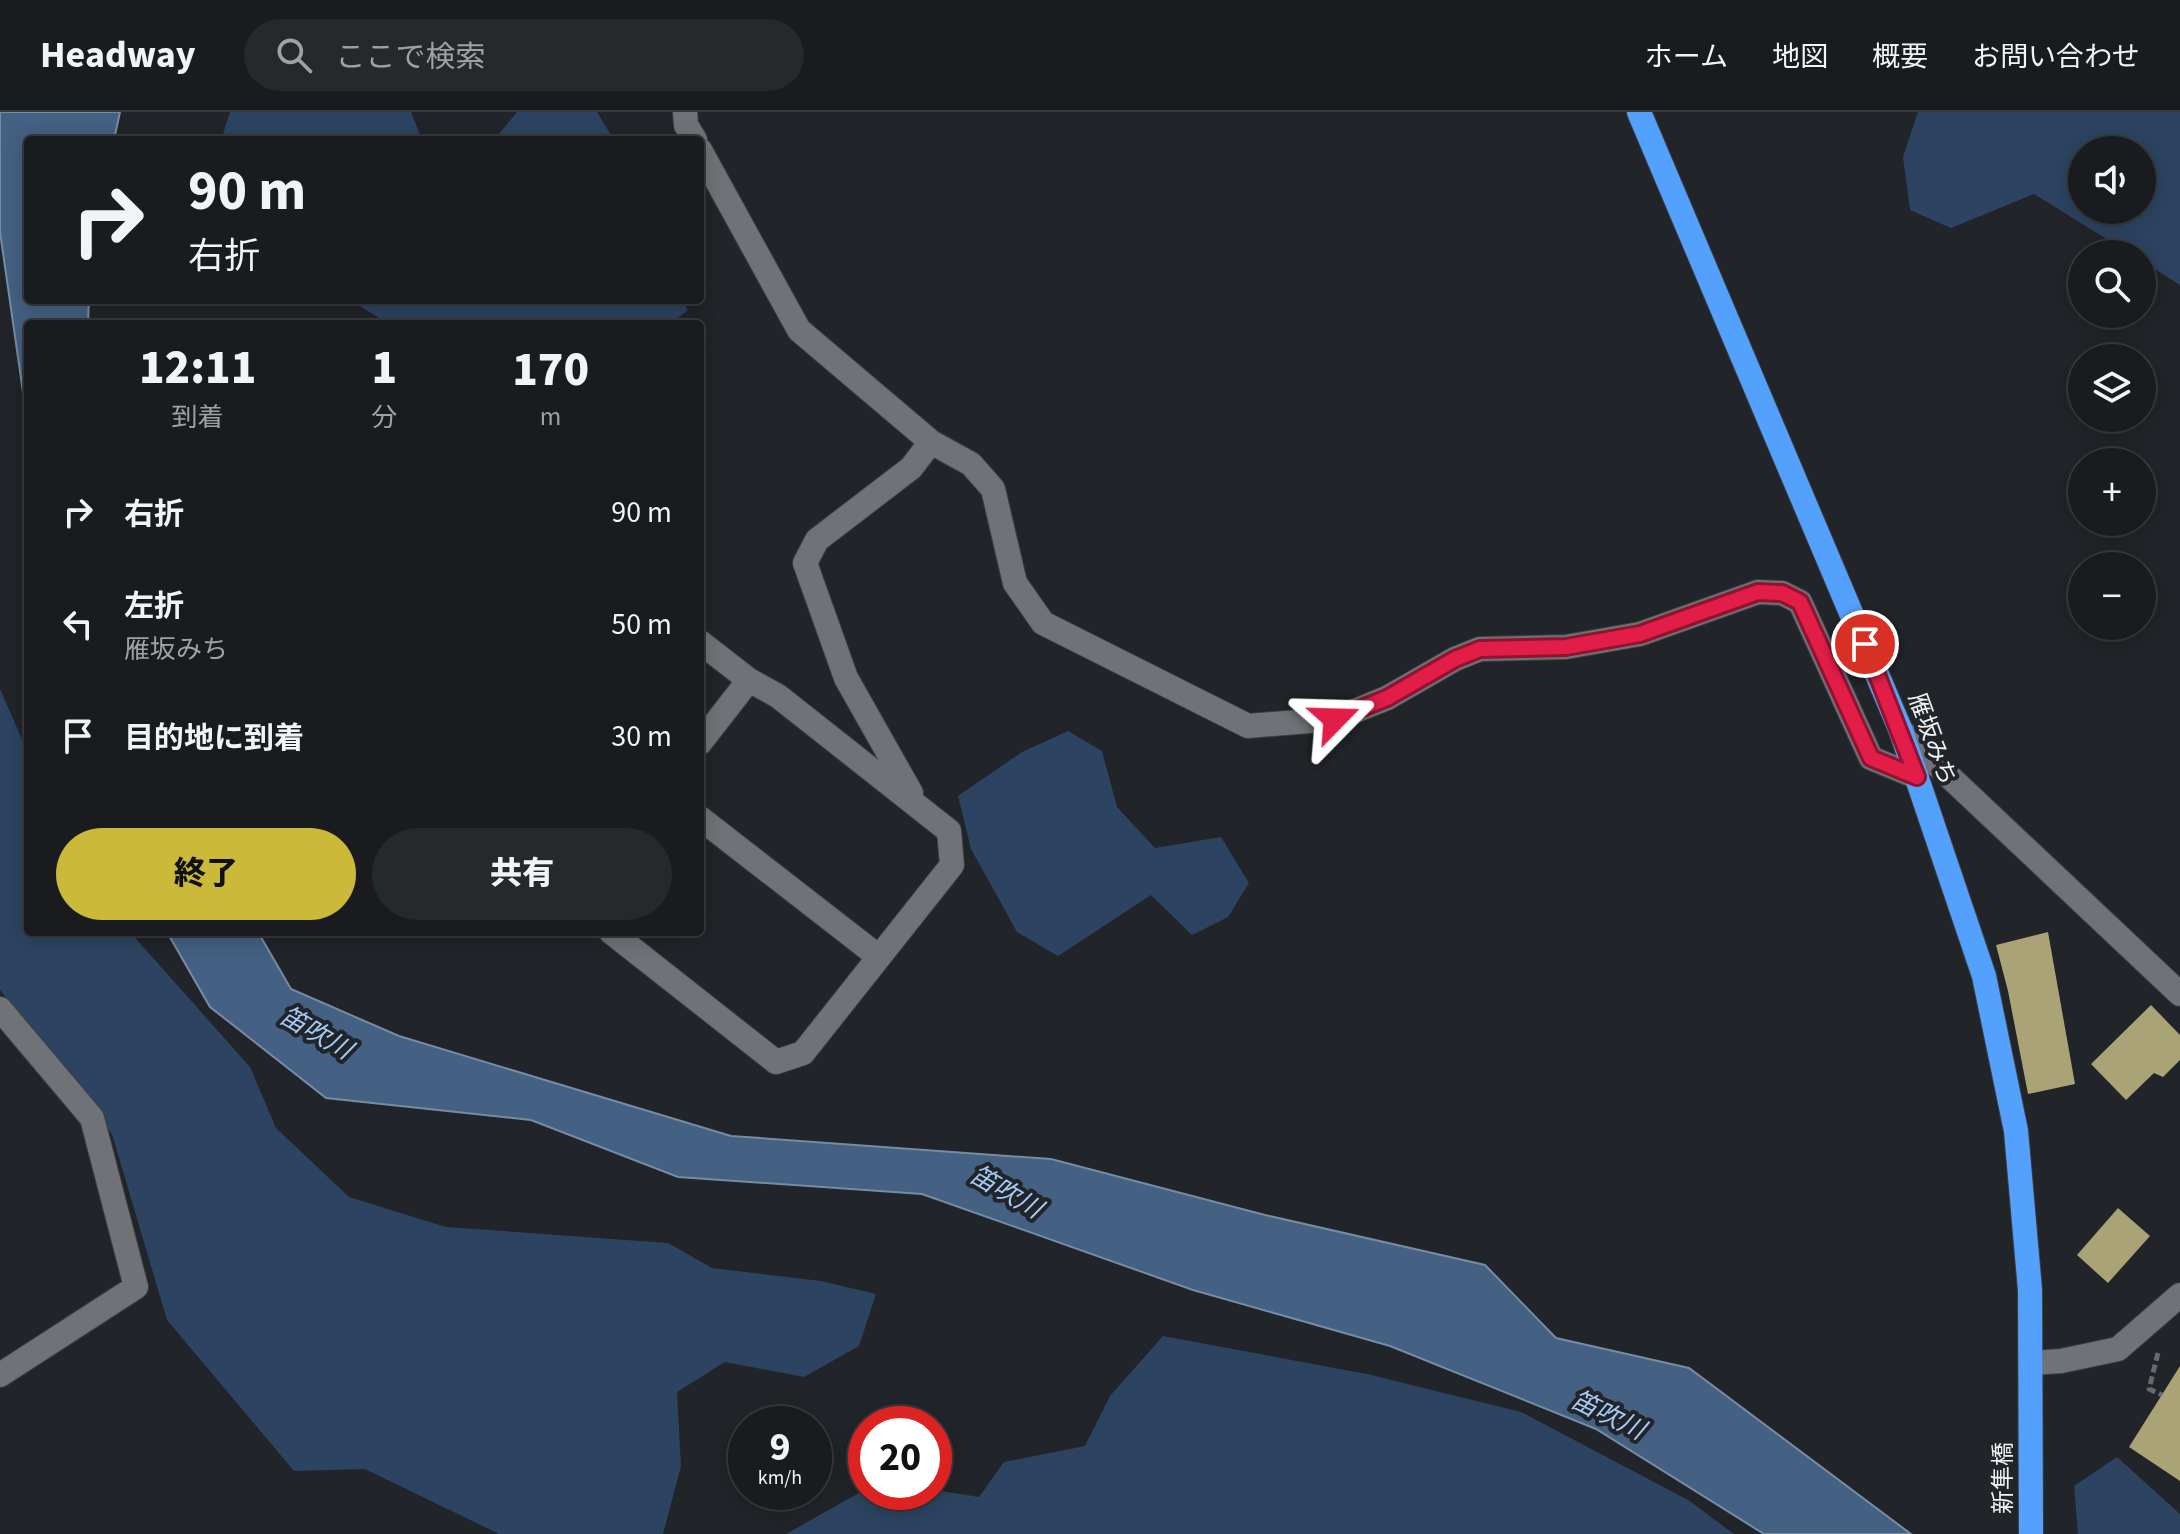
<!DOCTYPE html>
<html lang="ja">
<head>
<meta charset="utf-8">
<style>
  body { margin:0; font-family:"Source Sans 3","Noto Sans JP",sans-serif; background:#26282b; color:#f1f3f6; height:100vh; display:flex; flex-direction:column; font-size:30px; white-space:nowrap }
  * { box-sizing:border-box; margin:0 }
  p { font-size:26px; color:#9fa1a4 }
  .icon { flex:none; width:44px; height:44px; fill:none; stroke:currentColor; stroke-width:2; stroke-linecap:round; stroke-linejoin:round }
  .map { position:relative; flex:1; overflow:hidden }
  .panel { position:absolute; left:24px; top:208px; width:680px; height:616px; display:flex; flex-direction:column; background:#191b1e; border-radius:8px; box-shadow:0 4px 20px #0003,0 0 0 2px #37393c }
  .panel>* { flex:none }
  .guide { position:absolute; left:24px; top:24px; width:680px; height:168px; border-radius:8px; box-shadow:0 4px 20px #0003,0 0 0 2px #37393c; background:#191b1e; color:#f1f3f6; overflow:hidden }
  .controls { position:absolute; left:2068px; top:24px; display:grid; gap:16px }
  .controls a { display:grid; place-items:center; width:88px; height:88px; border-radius:50%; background:#191b1e; box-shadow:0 4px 20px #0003,0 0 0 2px #37393c; font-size:40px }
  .speed { position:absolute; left:728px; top:1294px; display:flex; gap:16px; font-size:40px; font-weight:700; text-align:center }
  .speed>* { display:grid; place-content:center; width:104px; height:104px; border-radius:50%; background:#191b1e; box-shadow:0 4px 20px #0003,0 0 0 2px #37393c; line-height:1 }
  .speed small { font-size:20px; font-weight:400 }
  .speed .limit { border:12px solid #d22; background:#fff; color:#111 }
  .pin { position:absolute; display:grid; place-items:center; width:68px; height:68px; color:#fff; margin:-34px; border:4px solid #fff; border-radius:50%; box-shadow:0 2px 8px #0007 }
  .me { position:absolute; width:88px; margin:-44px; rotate:68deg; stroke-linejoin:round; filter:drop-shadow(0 0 6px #0008) }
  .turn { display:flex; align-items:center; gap:28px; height:168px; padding:0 32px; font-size:36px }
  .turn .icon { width:104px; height:104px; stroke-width:2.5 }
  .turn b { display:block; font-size:56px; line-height:68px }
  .eta { display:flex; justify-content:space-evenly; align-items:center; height:136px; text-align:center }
  .eta b { font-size:48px; font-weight:800; line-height:56px }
  .primary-button { display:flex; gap:16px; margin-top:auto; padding:16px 32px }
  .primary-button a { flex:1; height:92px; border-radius:48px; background:#cbba39; color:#111; font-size:32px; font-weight:800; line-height:92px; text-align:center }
  .primary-button a+a { background:#26282b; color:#f1f3f6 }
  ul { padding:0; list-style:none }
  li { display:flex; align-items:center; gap:24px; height:112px; padding:0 32px }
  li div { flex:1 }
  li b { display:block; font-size:30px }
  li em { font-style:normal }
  header { display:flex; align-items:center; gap:48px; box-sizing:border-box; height:112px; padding:0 40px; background:#191b1e; border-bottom:2px solid #37393c }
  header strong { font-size:38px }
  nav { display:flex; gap:44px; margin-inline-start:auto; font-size:28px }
  .search { width:560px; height:72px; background:#26282b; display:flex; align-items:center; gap:20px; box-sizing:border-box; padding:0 28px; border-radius:44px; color:#9fa1a4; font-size:30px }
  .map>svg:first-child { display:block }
  .green { fill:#2c4461; fill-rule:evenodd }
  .water { fill:#446082; stroke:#778ca4; stroke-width:2 }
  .building { fill:#aaa375 }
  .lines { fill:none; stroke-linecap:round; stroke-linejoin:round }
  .minor-casing { stroke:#3d3f42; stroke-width:26 }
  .highway-casing { stroke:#3d3f42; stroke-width:26 }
  .path { stroke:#676a6d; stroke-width:5; stroke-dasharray:8 4; stroke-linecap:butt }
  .minor { stroke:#6f7277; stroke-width:24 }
  .highway { stroke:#53a1fc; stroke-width:24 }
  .route-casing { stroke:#92132f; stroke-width:20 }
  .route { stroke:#e11d48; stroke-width:14 }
  .labels { text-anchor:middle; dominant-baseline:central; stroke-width:8; stroke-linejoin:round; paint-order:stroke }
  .street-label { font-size:24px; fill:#eff2f4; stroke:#212428 }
  .water-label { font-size:26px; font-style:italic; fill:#a5caf7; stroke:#212428 }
</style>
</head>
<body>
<header>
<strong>Headway</strong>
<div class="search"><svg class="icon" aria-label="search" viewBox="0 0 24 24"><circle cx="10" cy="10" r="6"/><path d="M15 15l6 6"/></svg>ここで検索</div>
<nav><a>ホーム</a><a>地図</a><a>概要</a><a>お問い合わせ</a></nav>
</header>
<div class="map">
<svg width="2180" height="1422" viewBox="0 0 2180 1422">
  <rect width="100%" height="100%" fill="#212428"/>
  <path class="green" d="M230,0H411L422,28H221Z
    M517,0H597L614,28H494Z
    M1918,0H2180V173L2142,149V142H2131L2034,82L1951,116L1910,98L1903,45ZM2142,38V98H2082V38Z
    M311,188H681L688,198L670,212H389L358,193H317Z
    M0,577L28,641V820H130L250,955L276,1016L349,1085L446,1115L668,1131L712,1156L821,1169L876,1182L859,1234L804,1265L725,1250L677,1280L681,1354L663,1422H499L365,1357L294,1359L167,1208L112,1022L0,878Z
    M1068,619L1102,639L1117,695L1155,736L1221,725L1249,771L1228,805L1192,823L1151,783L1058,844L1017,820L971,737L958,684L1022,640Z
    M1163,1224L1367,1262L1521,1300L1688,1388L1734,1422H786L866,1377V1380L934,1378L979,1385L1004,1350L1085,1334L1110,1284Z
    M2117,1345L2180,1402V1422H2078L2074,1374Z"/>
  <path class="water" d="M0,0H120L114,28H28V188H89L88,212H28V315L0,120Z
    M167,820H258L291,877L399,924L731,1024L1051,1047L1265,1103L1485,1153L1556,1226L1689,1256L1911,1422H1764L1596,1317L1390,1234L1193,1178L922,1082L678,1065L531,1008L326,986L210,895Z"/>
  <path class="building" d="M2048,820L2075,972L2028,982L2008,879L1996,833Z
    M2151,893L2180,923V948L2163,965L2154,961L2126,988L2091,952Z
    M2118,1096L2150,1124L2108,1171L2077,1143Z
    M2180,1254V1369L2129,1335Z"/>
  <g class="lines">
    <defs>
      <path id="minor" d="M685,0L686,13L695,28
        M700,38L799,218L931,330L911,356L817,428L805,451L846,566L911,681
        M931,330L971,352L993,377L1015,471L1043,511L1248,614L1335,607L1387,586L1455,547L1480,537L1566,535L1640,522L1758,480L1782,481L1800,490L1871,646L1917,665
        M1901,619L2180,882
        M700,631L749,568
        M700,706L879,845
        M611,820L776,950L803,941L952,753L949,719L778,584L749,568L700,530
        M0,897L92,1006L136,1175L0,1263
        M2031,1251L2061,1249L2118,1237L2180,1183"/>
      <path id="highway" d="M1639,0L1901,619L1984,864L2016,1019L2030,1178L2031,1422"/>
    </defs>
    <use href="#minor" class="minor-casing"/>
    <use href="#highway" class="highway-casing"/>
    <path class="path" d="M2158,1241L2149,1277L2162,1283"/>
    <use href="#minor" class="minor"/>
    <use href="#highway" class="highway"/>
  </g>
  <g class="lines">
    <defs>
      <path id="route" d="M1335,607L1387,586L1455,547L1480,537L1566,535L1640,522L1758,480L1782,481L1800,490L1871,646L1917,665L1865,532"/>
    </defs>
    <use href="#route" class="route-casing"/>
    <use href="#route" class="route"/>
  </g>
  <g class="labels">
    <g class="street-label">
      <text transform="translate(1932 627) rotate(70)">雁坂みち</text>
      <text transform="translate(2003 1366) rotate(-90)">新隼橋</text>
    </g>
    <g class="water-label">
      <text transform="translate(316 921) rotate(30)">笛吹川</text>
      <text transform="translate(1006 1080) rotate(30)">笛吹川</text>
      <text transform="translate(1608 1303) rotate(26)">笛吹川</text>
    </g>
  </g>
</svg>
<div class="controls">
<a><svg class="icon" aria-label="sound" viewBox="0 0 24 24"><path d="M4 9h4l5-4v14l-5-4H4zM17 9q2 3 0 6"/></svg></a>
<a><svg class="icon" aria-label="search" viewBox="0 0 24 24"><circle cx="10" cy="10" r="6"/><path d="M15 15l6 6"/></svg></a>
<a><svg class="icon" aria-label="layers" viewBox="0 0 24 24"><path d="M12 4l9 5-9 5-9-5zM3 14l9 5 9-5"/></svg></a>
<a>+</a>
<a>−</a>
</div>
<div class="speed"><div>9<small>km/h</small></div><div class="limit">20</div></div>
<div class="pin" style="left:1865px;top:532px;background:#d93025"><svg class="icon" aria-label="arrive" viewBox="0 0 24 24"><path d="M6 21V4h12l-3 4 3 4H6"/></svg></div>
<svg class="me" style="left:1335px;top:607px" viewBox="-20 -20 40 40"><path d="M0-17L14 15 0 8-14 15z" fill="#e11d48" stroke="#fff" stroke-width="4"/></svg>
<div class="guide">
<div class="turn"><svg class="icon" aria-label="right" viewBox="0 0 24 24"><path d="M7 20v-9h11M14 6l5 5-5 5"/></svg><div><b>90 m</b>右折</div></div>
</div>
<section class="panel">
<div class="eta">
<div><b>12:11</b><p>到着</p></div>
<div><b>1</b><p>分</p></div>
<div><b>170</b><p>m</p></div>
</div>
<ul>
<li><svg class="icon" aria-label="right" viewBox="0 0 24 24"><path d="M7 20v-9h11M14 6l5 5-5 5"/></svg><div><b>右折</b></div><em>90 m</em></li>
<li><svg class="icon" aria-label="left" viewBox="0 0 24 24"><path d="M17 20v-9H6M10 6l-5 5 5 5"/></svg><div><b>左折</b><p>雁坂みち</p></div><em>50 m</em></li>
<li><svg class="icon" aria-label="arrive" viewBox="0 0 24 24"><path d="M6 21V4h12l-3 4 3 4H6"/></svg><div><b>目的地に到着</b></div><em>30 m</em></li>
</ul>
<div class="primary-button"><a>終了</a><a>共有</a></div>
</section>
</div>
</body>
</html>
